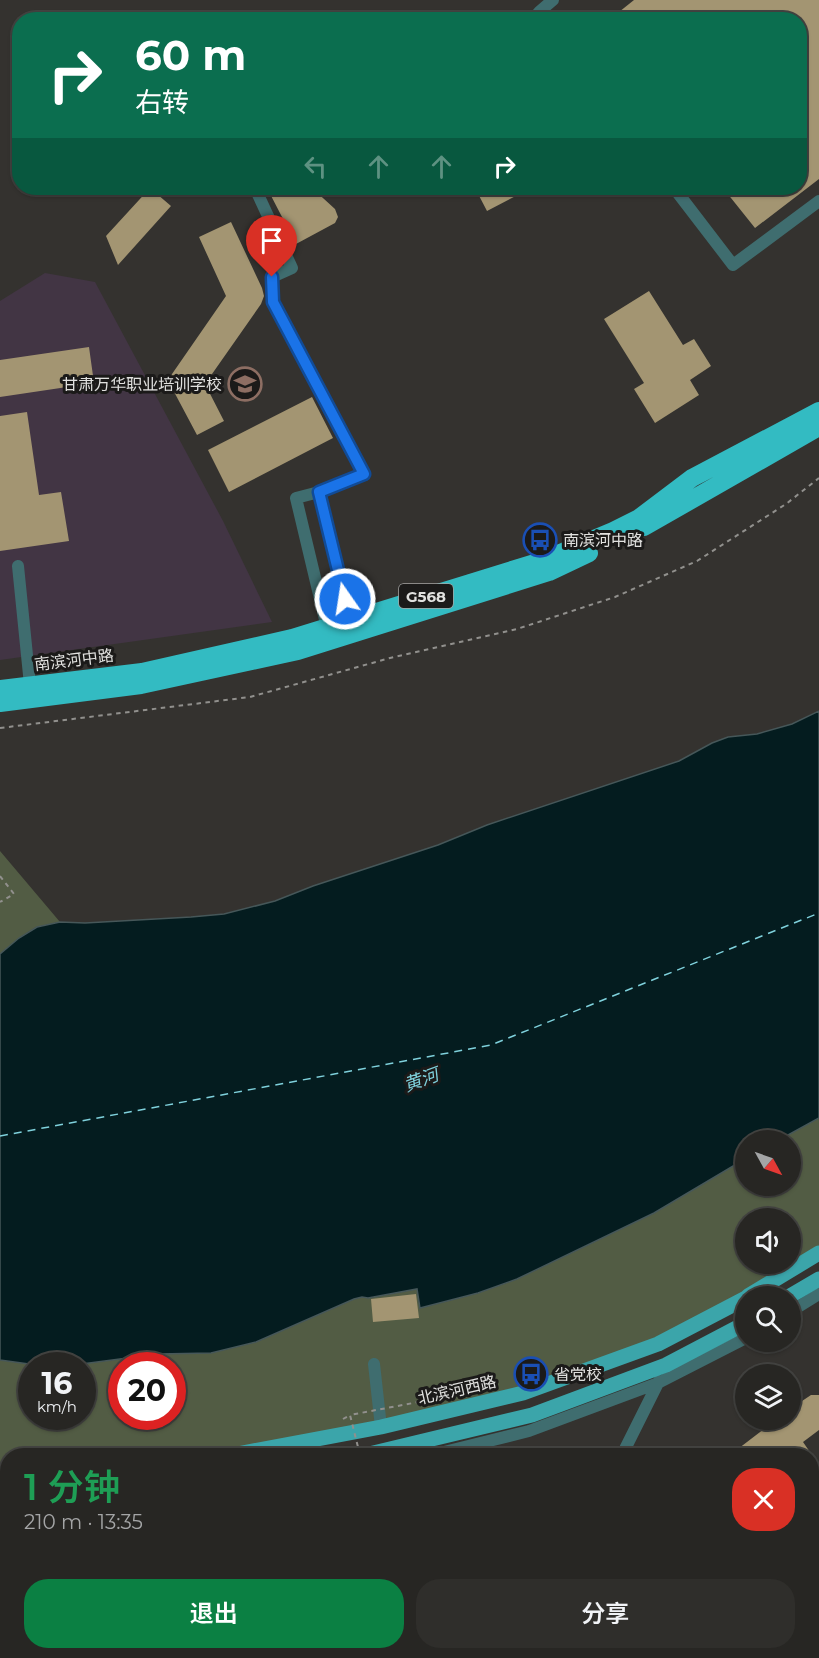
<!DOCTYPE html>
<html lang="zh">
<head>
<meta charset="utf-8">
<style>
  body { margin:0; font-family:Montserrat,"Noto Sans SC",sans-serif; background:#2f2e2b; color:#f1f3f6; height:100vh; display:flex; flex-direction:column; font-size:22px; white-space:nowrap }
  * { box-sizing:border-box; margin:0 }
  p { font-size:20px; color:#a4a5a6 }
  .icon { flex:none; width:33px; height:33px; fill:none; stroke:currentColor; stroke-width:2; stroke-linecap:round; stroke-linejoin:round }
  .map { position:relative; flex:1; overflow:hidden }
  .sheet { position:absolute; left:0px; top:1448px; width:819px; height:212px; display:flex; flex-direction:column; background:#272623; border-radius:24px 24px 0 0; box-shadow:0 2px 4px #0004,0 0 0 2px #434341 }
  .sheet>* { flex:none }
  .banner { position:absolute; left:12px; top:12px; width:795px; height:183px; border-radius:24px; box-shadow:0 2px 4px #0004,0 0 0 2px #434341; background:#0b6e4f; color:#fff; overflow:hidden }
  .needle { width:39px; rotate:130deg }
  .fabs { position:absolute; left:735px; top:1130px; display:grid; gap:12px }
  .fabs a { display:grid; place-items:center; width:66px; height:66px; border-radius:50%; background:#272623; box-shadow:0 2px 4px #0004,0 0 0 2px #434341; font-size:30px }
  .speed { position:absolute; left:18px; top:1352px; display:flex; gap:12px; font-size:30px; font-weight:700; text-align:center }
  .speed>* { display:grid; place-content:center; width:78px; height:78px; border-radius:50%; background:#272623; box-shadow:0 2px 4px #0004,0 0 0 2px #434341; line-height:1 }
  .speed small { font-size:15px; font-weight:400 }
  .speed .limit { border:9px solid #d22; background:#fff; color:#111 }
  .pin { position:absolute; display:grid; place-items:center; width:51px; height:51px; color:#fff; margin:-62px -26px; border-radius:50% 50% 50% 0; rotate:-45deg; box-shadow:0 0 6px #0007 }
  .pin .icon { rotate:45deg }
  .me { position:absolute; width:66px; margin:-33px; rotate:347deg; stroke-linejoin:round; filter:drop-shadow(0 0 4px #0008) }
  .turn { display:flex; align-items:center; gap:21px; height:126px; padding:0 24px; font-size:27px }
  .turn .icon { width:78px; height:78px; stroke-width:2.5 }
  .turn b { display:block; font-size:42px; line-height:51px }
  .lanes { display:flex; align-items:center; height:57px; padding:0 24px; background:#0003; justify-content:center; gap:30px; direction:ltr }
  .lanes .off { opacity:.35 }
  .round { display:grid; place-items:center; flex:none; width:63px; height:63px; border-radius:24px; background:#2f2e2b }
  .overview { display:flex; align-items:center; justify-content:space-between; height:102px; padding:0 24px }
  h1 { font-size:36px; font-weight:600; line-height:45px; color:#1e9e55 }
  .cta { display:flex; gap:12px; margin-top:auto; padding:12px 24px }
  .cta a { flex:1; height:69px; border-radius:24px; background:#0b8043; color:#fff; font-size:24px; font-weight:600; line-height:69px; text-align:center }
  .cta a+a { background:#2f2e2b; color:#f1f3f6 }
  .map>svg:first-child { display:block }
  .commercial { fill:#423544 }
  .green { fill:#525c44; fill-rule:evenodd }
  .water { fill:#041c1f; stroke:#465759; stroke-width:1.5 }
  .lines { fill:none; stroke-linecap:round; stroke-linejoin:round }
  .ferry { stroke:#7fd1dc; stroke-width:1.5; stroke-dasharray:8 6; stroke-linecap:butt }
  .building { fill:#a39572 }
  .path { stroke:#91908d; stroke-width:2; stroke-dasharray:4.5 4.5; stroke-linecap:butt }
  .minor { stroke:#3f6d6f; stroke-width:12 }
  .major { stroke:#3ba5aa; stroke-width:15 }
  .highway { stroke:#33bbc2; stroke-width:18 }
  .path-bridge { stroke:#91908d; stroke-width:2; stroke-dasharray:4.5 4.5; stroke-linecap:butt }
  .route-casing { stroke:#114b97; stroke-width:15 }
  .route { stroke:#1a73e8; stroke-width:10 }
  .labels { text-anchor:middle; dominant-baseline:central; stroke-width:6; stroke-linejoin:round; paint-order:stroke }
  .shield { fill:#1b1a19; stroke:#a6a5a4; stroke-width:1.5 }
  .shield-label { font-size:15px; font-weight:bold; fill:#e1e1df }
  .poi-label { font-size:16px; fill:#e1e1df; stroke:#1b1a19; text-anchor:start }
  .street-label { font-size:16px; fill:#e1e1df; stroke:#1b1a19 }
  .water-label { font-size:18px; font-style:italic; fill:#7fd1dc; stroke:#1b1a19 }
</style>
</head>
<body>
<div class="map">
<svg width="819" height="1658" viewBox="0 0 819 1658">
  <rect width="100%" height="100%" fill="#34322f"/>
  <path class="commercial" d="M45,273L95,282L223,521L272,622L0,660V301Z"/>
  <path class="green" d="M0,851L60,922L36,927L19,938L0,954Z
    M819,1118V1253L730,1307L523,1393L232,1455H8L7,1498L0,1499V1360L39,1365H32V1416H82V1365H74L158,1354L211,1353L256,1342L354,1299L362,1297L368,1298L417,1289L421,1308L478,1293L517,1279L654,1213L745,1159L746,1185H790V1140H779ZM746,1218H790V1263H746ZM122,1365H172V1416H122Z"/>
  <path class="water" d="M819,711V1118L779,1140H746L745,1159L654,1213L517,1279L478,1293L420,1308L417,1289L368,1298L362,1297L354,1299L256,1342L211,1353L158,1354L74,1365L29,1364L0,1360V954L19,938L37,927L60,922L85,923L191,917L224,914L275,901L313,886L438,845L487,825L679,761L712,743L728,737L757,734L792,724Z"/>
  <g class="lines">
    <path class="ferry" d="M0,1136L491,1045L819,913"/>
  </g>
  <path class="building" d="M634,0H819V179L755,228L723,188H800V20H609Z
    M150,188L171,206L118,265L106,236Z
    M267,188H312L335,209L338,217L335,223L296,244Z
    M475,188H531L487,211Z
    M231,222L262,288L264,296L261,304L205,384L224,421L197,435L172,388L171,378L172,374L226,296L199,237Z
    M649,291L683,345L694,339L711,366L690,380L699,395L655,423L634,389L644,383L604,319Z
    M89,347L94,383L0,397V360Z
    M312,397L333,438L229,492L208,450Z
    M27,412L39,495L61,492L69,541L0,551V416Z
    M416,1294L419,1318L373,1322L371,1299Z
    M811,1395H819V1430L803,1442L812,1455H730L777,1419H790V1409Z"/>
  <g class="lines">
    <path class="path" d="M0,728L250,697L390,658L517,629L615,597L697,561L786,504L819,478
      M0,876L14,894L0,902
      M343,1419L350,1415"/>
    <path class="minor" d="M544,20L539,12L553,0
      M255,188L292,268L272,277L273,302L364,474L319,492L296,498L327,628
      M674,188L733,265L819,201
      M319,492L350,620
      M18,566L30,685
      M790,1312L819,1294
      M374,1364L381,1427
      M432,1455L529,1431L658,1383L746,1338
      M622,1455L659,1381
      M0,1539L8,1538
      M812,1540L819,1535
      M812,1618L819,1627
      M543,1652L548,1658
      M295,1658L314,1652
      M350,1658L358,1652"/>
    <path class="major" d="M748,1296L819,1253
      M790,1296L819,1279
      M232,1455L381,1427L523,1393L658,1344L746,1298
      M365,1455L532,1415L666,1365L746,1323
      M0,1499L8,1498
      M0,1523L8,1522"/>
    <path class="highway" d="M644,527L819,427
      M0,689L142,672L292,638L541,561L613,531L639,518L692,478L819,411
      M0,703L141,685L298,651L549,572L589,553"/>
    <path class="path-bridge" d="M360,1455L350,1415L450,1396"/>
  </g>
  <g class="lines">
    <defs>
      <path id="route" d="M272,277L273,302L364,474L319,492L345,599"/>
    </defs>
    <use href="#route" class="route-casing"/>
    <use href="#route" class="route"/>
  </g>
  <defs>
    <symbol id="school-ring" viewBox="-11 -11 22 22"><circle r="9.5" fill="#1b1a19" stroke="#8d6e63" stroke-width="1.5"/><path d="M0-5L7-2L0 1L-7-2ZM-4 1L0 2.5L4 1V4Q0 6-4 4Z" fill="#8d6e63"/></symbol>
    <symbol id="bus-ring" viewBox="-11 -11 22 22"><circle r="9.5" fill="#1b1a19" stroke="#1a4fb4" stroke-width="1.5"/><path d="M-5-6H5V4H4V6H2V4H-2V6H-4V4H-5ZM-3.5-4V0h7V-4ZM-3.5 1.2v1.5H-2V1.2ZM2 1.2v1.5H3.5V1.2Z" fill="#1a4fb4"/></symbol>
  </defs>
  <g fill-rule="evenodd">
    <use href="#school-ring" x="226" y="365" width="38" height="38"/>
    <use href="#bus-ring" x="521" y="521" width="38" height="38"/>
    <use href="#bus-ring" x="512" y="1355" width="38" height="38"/>
  </g>
  <g class="labels">
    <rect class="shield" x="399" y="584" width="54" height="24" rx="4.5"/>
    <g class="shield-label">
      <text x="426" y="596">G568</text>
    </g>
    <g class="poi-label">
      <text x="222" y="384" text-anchor="end">甘肃万华职业培训学校</text>
      <text x="563" y="540">南滨河中路</text>
      <text x="554" y="1374">省党校</text>
    </g>
    <g class="street-label">
      <text transform="translate(74 660) rotate(-7)">南滨河中路</text>
      <text transform="translate(457 1390) rotate(-13)">北滨河西路</text>
    </g>
    <g class="water-label">
      <text transform="translate(421 1080) rotate(-20)">黄河</text>
    </g>
  </g>
</svg>
<div class="fabs">
<a><svg class="needle" viewBox="-14 -14 28 28"><path d="M0-13l5 13h-10z" fill="#e53935"/><path d="M0 13l5-13h-10z" fill="#a4a5a6"/></svg></a>
<a><svg class="icon" aria-label="sound" viewBox="0 0 24 24"><path d="M4 9h4l5-4v14l-5-4H4zM17 9q2 3 0 6"/></svg></a>
<a><svg class="icon" aria-label="search" viewBox="0 0 24 24"><circle cx="10" cy="10" r="6"/><path d="M15 15l6 6"/></svg></a>
<a><svg class="icon" aria-label="layers" viewBox="0 0 24 24"><path d="M12 4l9 5-9 5-9-5zM3 14l9 5 9-5"/></svg></a>
</div>
<div class="speed"><div>16<small>km/h</small></div><div class="limit">20</div></div>
<div class="pin" style="left:272px;top:277px;background:#d93025"><svg class="icon" aria-label="arrive" viewBox="0 0 24 24"><path d="M6 21V4h12l-3 4 3 4H6"/></svg></div>
<svg class="me" style="left:345px;top:599px" viewBox="-20 -20 40 40"><circle r="17" fill="#1a73e8" stroke="#fff" stroke-width="3"/><path d="M0-11L8 9 0 5-8 9z" fill="#fff"/></svg>
<div class="banner">
<div class="turn"><svg class="icon" aria-label="right" viewBox="0 0 24 24"><path d="M7 20v-9h11M14 6l5 5-5 5"/></svg><div><b>60 m</b>右转</div></div>
<div class="lanes"><svg class="icon off" aria-label="left" viewBox="0 0 24 24"><path d="M17 20v-9H6M10 6l-5 5 5 5"/></svg><svg class="icon off" aria-label="ahead" viewBox="0 0 24 24"><path d="M12 20V5M6 11l6-6 6 6"/></svg><svg class="icon off" aria-label="ahead" viewBox="0 0 24 24"><path d="M12 20V5M6 11l6-6 6 6"/></svg><svg class="icon" aria-label="right" viewBox="0 0 24 24"><path d="M7 20v-9h11M14 6l5 5-5 5"/></svg></div>
</div>
<section class="sheet">
<div class="overview"><div><h1>1 分钟</h1><p>210 m · 13:35</p></div><a class="round" style="background:#d93025;color:#fff"><svg class="icon" aria-label="close" viewBox="0 0 24 24"><path d="M6 6l12 12M18 6L6 18"/></svg></a></div>
<div class="cta"><a>退出</a><a>分享</a></div>
</section>
</div>
</body>
</html>
